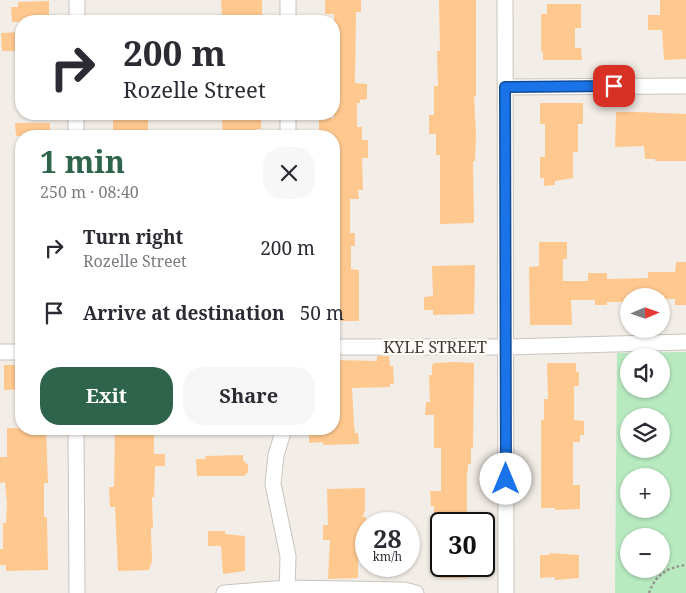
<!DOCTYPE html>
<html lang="en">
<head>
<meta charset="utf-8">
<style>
  body { margin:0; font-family:"Noto Serif",serif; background:#f7f7f7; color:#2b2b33; height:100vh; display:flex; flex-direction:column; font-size:19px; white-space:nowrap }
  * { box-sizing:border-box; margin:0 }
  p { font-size:16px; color:#7c7c81 }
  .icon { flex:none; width:28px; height:28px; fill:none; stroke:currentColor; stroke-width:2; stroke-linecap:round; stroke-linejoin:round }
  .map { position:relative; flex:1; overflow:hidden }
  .details { position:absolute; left:15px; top:130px; width:325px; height:305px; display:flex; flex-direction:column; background:#fff; border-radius:20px; box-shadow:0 1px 4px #0004 }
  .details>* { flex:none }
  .top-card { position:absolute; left:15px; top:15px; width:325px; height:105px; border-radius:20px; box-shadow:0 1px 4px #0004; background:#fff; color:#2b2b33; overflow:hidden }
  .needle { width:32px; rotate:88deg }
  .tools { position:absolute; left:620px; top:288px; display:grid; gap:10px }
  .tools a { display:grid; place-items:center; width:50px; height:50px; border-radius:50%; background:#fff; box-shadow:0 1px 4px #0004; font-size:25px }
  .speed { position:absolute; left:355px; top:512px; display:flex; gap:10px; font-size:25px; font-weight:700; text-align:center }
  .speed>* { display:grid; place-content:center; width:65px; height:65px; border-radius:50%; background:#fff; box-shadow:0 1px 4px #0004; line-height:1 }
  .speed small { font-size:12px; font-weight:400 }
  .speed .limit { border:2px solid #111; border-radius:8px; background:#fff; color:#111 }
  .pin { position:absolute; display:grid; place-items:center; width:42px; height:42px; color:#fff; margin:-21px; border-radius:10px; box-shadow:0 2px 8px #0006 }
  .me { position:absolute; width:55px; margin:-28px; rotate:0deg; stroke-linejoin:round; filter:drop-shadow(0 0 4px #0008) }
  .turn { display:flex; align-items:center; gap:18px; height:105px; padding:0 25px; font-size:22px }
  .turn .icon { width:65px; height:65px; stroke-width:2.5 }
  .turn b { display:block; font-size:35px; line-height:42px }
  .round { display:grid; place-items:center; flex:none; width:52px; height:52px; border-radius:20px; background:#f7f7f7 }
  .summary { display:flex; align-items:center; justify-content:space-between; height:85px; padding:0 25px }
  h1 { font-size:30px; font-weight:700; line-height:38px; color:#2d644b }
  .button { display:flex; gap:10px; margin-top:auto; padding:10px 25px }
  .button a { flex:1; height:58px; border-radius:20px; background:#2d644b; color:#fff; font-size:20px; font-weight:700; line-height:58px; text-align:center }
  .button a+a { background:#f7f7f7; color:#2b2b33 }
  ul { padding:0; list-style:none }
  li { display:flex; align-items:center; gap:15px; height:65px; padding:0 25px }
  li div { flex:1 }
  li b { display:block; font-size:19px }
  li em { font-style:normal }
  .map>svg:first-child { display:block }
  .green { fill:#b8eac0; fill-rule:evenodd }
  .building { fill:#ffc88e }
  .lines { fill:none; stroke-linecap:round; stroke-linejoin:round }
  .street-casing { stroke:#c8c3bd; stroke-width:17 }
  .path { stroke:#989490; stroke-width:2.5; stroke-dasharray:2.5 2.5; stroke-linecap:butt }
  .street { stroke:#fff; stroke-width:15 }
  .route-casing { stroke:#114b97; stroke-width:12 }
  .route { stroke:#1a73e8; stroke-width:9 }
  .labels { text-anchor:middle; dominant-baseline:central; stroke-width:5; stroke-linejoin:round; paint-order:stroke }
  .street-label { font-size:16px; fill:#3d3b38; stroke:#fefbf7 }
</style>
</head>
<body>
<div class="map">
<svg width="686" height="593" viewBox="0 0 686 593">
  <rect width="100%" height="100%" fill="#f3ede7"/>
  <path class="green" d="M686,352V593H615L617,353ZM661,356V389H629V356ZM629,416H661V449H629ZM629,476H661V509H629ZM661,536V569H629V536Z"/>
  <path class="building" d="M221,0H262V17H222Z
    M325,0H361V12H356L355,83L367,84V99L360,100V103H357V127H362V140H368V158H362L363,190H358L359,199H350V233H355V246H351V269L359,270V321H334V136H320L319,131V118H334V14H325Z
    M439,0H476V96H474L476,134L475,161H473L474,223L440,224V155H436V134H429V115H434V86H438L437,51H440Z
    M660,0H686V59L664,60L662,30H648V15H660Z
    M49,1V21L12,22L11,7H18V2Z
    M547,4H581V28H575V48H581L582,60H543V53L541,50V14H547Z
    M21,32V51H2L1,33Z
    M540,103H583V124H578V152H573V178L555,181V185L544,186V178H540V157H545V124H540Z
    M616,112H638L686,114V161H655V159H645L644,146L615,147Z
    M245,114L261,116V129H256V136H223L222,116H245Z
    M113,115H148V135H113Z
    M15,123H50V136H16Z
    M539,242H567V259H563V281H588V273H607V279L648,278V272H675L676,262H686V305H675V299H661V296H629V302H607V305H595V300H571L572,325H530L529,267L539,266Z
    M475,265L474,314L433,315V310H424V297L433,296L432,266Z
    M377,356H389L390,366H393L394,384H390V387L352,388L354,424L355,433H358L359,444L323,445V442L309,443V429H334V365H336L335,360L377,361Z
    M455,362L474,363L473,448H471V464H468V471H467V524H434V506H431L430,491H441V448H434V415H425L426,402H430L429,375H432V365L434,363Z
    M547,363H576V372H579V386H574V420L584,421V435H580V442H573V485H580V509L555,510V508H541V420H544V399H548Z
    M4,365H21V389L4,390Z
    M7,428L46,429L48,483H44V517H47L48,570L6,571V565H0V549H3V523H6L7,504L5,482L0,483V457H7Z
    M115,429H154V454H165V466H155L154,497H152L153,528H151L152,561L149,570L118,571L115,507H110L109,487H114Z
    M243,455V460L248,465V472L244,476H197L196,459H206L205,456Z
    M365,488V509L363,517H366V531L361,533V539H358V578L328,579L330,540H323V525H328L327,489Z
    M208,531H225V534L245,536V571L223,574L221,546H208Z
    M549,553L579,555V578L555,580V577L540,578V555H549Z
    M440,566H468V578H440Z"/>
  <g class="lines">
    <defs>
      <path id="street" d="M505,0L506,593
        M77,21V0
        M288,21V0
        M505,87L686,86
        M76,136V114
        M288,136V114
        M334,347H505L686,342
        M0,352H21
        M76,429L77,593
        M284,429L276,455L273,484L288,556L287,593
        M224,593L287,588L404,590L416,593"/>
    </defs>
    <use href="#street" class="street-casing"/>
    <path class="path" d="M649,593C655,575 668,567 686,565"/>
    <use href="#street" class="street"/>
  </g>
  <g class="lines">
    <defs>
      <path id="route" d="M506,479L505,87L614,86"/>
    </defs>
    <use href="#route" class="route-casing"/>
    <use href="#route" class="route"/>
  </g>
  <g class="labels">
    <g class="street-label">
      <text x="435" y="347">KYLE STREET</text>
    </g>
  </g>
</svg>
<div class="tools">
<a><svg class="needle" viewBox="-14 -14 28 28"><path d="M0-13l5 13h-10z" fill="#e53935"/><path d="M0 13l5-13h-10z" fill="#7c7c81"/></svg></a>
<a><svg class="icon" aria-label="sound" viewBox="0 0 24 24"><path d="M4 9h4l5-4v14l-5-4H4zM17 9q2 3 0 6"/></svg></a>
<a><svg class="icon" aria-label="layers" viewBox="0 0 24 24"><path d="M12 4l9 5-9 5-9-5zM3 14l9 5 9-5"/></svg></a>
<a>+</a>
<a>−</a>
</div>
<div class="speed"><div>28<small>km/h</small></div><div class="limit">30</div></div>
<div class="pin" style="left:614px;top:86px;background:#d93025"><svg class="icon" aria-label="arrive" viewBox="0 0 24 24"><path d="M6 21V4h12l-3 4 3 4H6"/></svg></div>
<svg class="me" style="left:506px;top:479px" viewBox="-20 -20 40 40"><circle r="19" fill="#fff"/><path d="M0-13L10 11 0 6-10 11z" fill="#1a73e8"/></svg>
<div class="top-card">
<div class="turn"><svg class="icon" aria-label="right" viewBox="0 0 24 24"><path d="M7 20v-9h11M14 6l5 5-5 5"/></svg><div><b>200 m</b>Rozelle Street</div></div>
</div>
<section class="details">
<div class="summary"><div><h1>1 min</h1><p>250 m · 08:40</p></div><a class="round"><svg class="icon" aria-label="close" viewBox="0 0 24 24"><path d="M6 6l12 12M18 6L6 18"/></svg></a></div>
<ul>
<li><svg class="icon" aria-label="right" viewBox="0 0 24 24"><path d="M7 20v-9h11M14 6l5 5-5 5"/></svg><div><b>Turn right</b><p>Rozelle Street</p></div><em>200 m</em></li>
<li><svg class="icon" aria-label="arrive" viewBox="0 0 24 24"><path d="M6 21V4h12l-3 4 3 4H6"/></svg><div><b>Arrive at destination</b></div><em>50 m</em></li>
</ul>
<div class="button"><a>Exit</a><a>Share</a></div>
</section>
</div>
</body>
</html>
